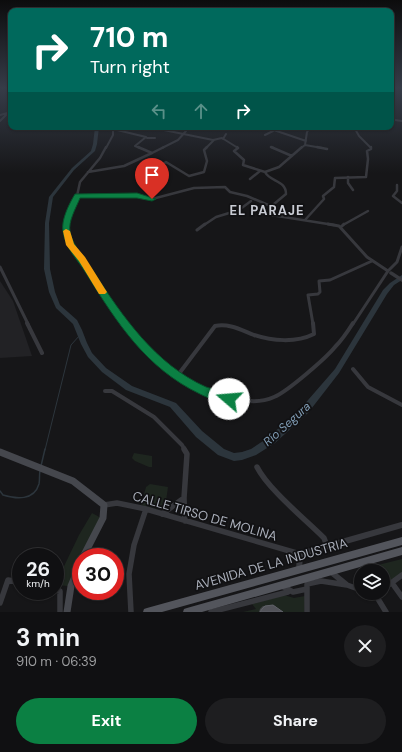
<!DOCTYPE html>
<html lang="en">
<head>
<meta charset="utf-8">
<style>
  body { margin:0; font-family:"DM Sans",sans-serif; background:#1e1e20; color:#f1f3f6; height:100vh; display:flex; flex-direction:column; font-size:15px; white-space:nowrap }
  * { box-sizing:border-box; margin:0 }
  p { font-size:13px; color:#9c9d9f }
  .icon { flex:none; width:22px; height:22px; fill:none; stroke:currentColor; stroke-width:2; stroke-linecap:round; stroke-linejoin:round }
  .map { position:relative; height:612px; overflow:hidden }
  .details { display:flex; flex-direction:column; background:#101012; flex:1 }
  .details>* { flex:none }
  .top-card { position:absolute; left:8px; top:8px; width:386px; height:122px; border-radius:8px; box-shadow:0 1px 3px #0004,0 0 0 1px #303032; background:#00695c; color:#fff; overflow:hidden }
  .fabs { position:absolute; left:354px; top:564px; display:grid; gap:8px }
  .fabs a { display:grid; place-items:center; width:36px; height:36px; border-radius:50%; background:#101012; box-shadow:0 1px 3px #0004,0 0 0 1px #303032; font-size:20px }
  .speed { position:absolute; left:12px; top:548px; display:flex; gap:8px; font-size:20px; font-weight:700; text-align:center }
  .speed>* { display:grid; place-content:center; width:52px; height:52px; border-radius:50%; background:#101012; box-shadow:0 1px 3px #0004,0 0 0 1px #303032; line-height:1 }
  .speed small { font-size:10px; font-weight:400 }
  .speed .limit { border:6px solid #d22; background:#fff; color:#111 }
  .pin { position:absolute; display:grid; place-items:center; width:34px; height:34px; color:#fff; margin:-41px -17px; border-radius:50% 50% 50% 0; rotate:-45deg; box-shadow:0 0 4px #0007 }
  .pin .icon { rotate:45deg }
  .me { position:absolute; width:44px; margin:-22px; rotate:288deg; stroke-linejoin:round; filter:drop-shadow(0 0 3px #0008) }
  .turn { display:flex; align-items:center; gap:14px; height:84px; padding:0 16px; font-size:18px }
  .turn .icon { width:52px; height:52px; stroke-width:2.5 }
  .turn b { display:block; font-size:28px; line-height:34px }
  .lanes { display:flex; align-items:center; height:38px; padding:0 16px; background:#0003; justify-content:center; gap:20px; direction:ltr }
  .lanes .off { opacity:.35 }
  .round { display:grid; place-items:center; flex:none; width:42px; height:42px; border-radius:21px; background:#1e1e20 }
  .summary { display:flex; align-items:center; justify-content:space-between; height:68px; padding:0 16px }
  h1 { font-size:24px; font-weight:700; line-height:30px }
  .cta { display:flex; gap:8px; margin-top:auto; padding:8px 16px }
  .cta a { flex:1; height:46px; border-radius:24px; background:#0b8043; color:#fff; font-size:16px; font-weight:700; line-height:46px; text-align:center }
  .cta a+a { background:#1e1e20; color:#f1f3f6 }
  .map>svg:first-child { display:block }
  .built { fill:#222225 }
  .green { fill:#1e261f }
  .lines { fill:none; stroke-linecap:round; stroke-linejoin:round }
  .stream-far1 { stroke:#2c353c; stroke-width:1 }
  .stream { stroke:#2c353c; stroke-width:1.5 }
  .river { fill:#2c353c; fill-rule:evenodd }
  .minor-far4 { stroke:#37383d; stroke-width:2 }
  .minor-far3 { stroke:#37383d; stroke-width:2.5 }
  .minor-far2 { stroke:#37383d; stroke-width:3 }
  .minor-far1 { stroke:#37383d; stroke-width:4 }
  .minor { stroke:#37383d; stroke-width:5.5 }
  .tertiary-far1 { stroke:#37383d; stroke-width:3.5 }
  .tertiary { stroke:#37383d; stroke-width:6 }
  .secondary { stroke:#45474d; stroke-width:7 }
  .primary { fill:#53555c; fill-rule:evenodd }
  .wall { fill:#47494d }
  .building { fill:#525359; stroke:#5f6168 }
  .route { fill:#0b8043; stroke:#07532c }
  .slow { fill:#f59e0b }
  .labels { text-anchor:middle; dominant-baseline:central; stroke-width:3.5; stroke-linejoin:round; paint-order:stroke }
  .water-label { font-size:12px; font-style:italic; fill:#7f9bb3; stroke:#111113 }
  .far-district-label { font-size:13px; font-weight:bold; letter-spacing:1px; fill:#c9ccd4; stroke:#111113 }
  .near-street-label { font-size:13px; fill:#a8adb8; stroke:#111113 }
</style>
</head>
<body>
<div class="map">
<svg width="402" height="612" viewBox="0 0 402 612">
  <rect width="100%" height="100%" fill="#161618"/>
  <path class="built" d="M0,281L13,301L32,356L0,358Z"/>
  <path class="green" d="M134,453L152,456V467H149L135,461L132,458Z
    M150,484L168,487L165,508L161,510L141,505L146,487Z
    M92,513L101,518L68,586L55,585L79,535Z
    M402,559V573L387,584L383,575V571H381L378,565Z
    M284,595L294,598L305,596L304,612H243L256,609L252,604Z"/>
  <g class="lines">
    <path class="stream-far1" d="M45,450L71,345L80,335"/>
    <path class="stream" d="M41,466L45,449
      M0,491L3,495C16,499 34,501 39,484C40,480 39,475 40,471"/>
    <path class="river" d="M95,127H99L97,144L95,151L74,170L53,197L49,223L50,269L55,292L60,305L77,320L82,330L87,343L92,353L106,368L132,386L176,403L202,431L224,449L234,453L242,452L251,449L269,437L302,407L335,369L383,290L390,283L402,275V280L394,285L387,294L339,373L308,413L275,443L256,455L242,460L234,461L218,455L196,437L170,407L126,390L102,372L88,357L81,344L73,324L56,308L49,292L44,269L45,223L49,197L72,168L91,151L93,144Z"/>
    <path class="minor-far4" d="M0,115L11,112
      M395,120L402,121
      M0,121L8,113
      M149,127L213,140L222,138L238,148
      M265,127L306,141
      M354,127L359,136L371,148
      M113,129L146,137L135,146L140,148
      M265,135L273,131
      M147,138H155
      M223,139L226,134
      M305,145L322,148
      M271,147L274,148
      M106,148L113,135V127
      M162,148L178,140L186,131L182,127
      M206,148L214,140
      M301,148L305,145L307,132L311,127"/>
    <path class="minor-far3" d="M138,147L152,153L164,147
      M237,147L238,148L234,151L244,160L243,165L265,172
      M271,147L292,156
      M302,147L279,167L265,172C270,182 286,180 286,194L274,204L271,215L334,225
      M317,147L327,149
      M88,172L124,166L152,153
      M148,173L166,162L189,176L204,172L207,161L204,150L207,147
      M348,177V183L353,190
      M250,179L260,171
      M397,185V191L393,196L402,203
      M77,196L137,195L152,199L194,188L225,187L230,192L247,196L273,207
      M305,220L324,199L323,196L334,187L335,178L366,177L368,159L367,151L371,149V147
      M67,225L77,196L80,182L100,158L106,147
      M204,225L216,217L239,210L251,201
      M343,225L368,211"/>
    <path class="minor-far2" d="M67,224L66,231L70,245L82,259L124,324
      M328,224L339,226L367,257L388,271
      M341,227L344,224
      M197,230L205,224
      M0,267L28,324
      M313,324L308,295L318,294L320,292L319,281L330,280L372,261
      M353,324L388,271L397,262L402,247"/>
    <path class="minor-far1" d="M27,323L42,353
      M123,323C153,360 192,395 242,400C253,402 263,402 274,397C287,392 326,358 335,347C342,340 348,331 353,323
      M353,369L368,387L402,405
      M178,375L215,326C229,323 241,330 254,335C272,341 296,343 314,334L313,323
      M105,391H112L154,417L182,445L185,450"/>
    <path class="minor" d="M184,449L187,454L184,498L185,521
      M257,467C268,489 306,520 324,538L327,546
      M104,505L117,503L146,509L300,554
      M162,514L184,498
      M331,572L347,585L361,590
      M392,583L402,597
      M282,586L293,592L307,589
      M383,589L402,575
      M55,590L60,591V612
      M371,593L375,594L386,612
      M0,603L8,580L21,582
      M131,612L129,574L134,545L146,509
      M211,612L288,592
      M307,612V584L321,581L347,585"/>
    <path class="tertiary-far1" d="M391,273L402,280"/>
    <path class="tertiary" d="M299,570L300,554L402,525"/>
    <path class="secondary" d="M0,452L73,481L104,505L103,518L83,557
      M67,612L71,586L81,562"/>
    <path class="primary" d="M402,537V545L162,612H143L144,609L147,608Z
      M402,547V555L202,612H183L184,609L187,608Z"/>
  </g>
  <path class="wall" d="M273,605L283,612H259L260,609L263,606Z"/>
  <path class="building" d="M273,605L283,612H260L262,609L265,606Z"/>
  <linearGradient id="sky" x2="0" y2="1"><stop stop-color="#0c0c0d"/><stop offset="0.51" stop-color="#363c48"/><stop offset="1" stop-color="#363c48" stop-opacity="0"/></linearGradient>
  <rect width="402" height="173" fill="url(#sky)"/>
  <path class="route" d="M137,193L156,199L152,201L137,198H80C76,208 68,221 70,232C73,247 85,258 93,271C123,317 155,364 206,387C215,390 224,392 233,395L234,399L233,402L229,404C219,401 209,399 200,394C146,368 117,323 86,273C78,260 65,248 63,231C61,220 69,204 75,194Z"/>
  <path class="slow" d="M66,229L70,231L74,244L85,257L105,289L107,292L105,294H99L79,261L66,245L63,231Z"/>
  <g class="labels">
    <g class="water-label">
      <text transform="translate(287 424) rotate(-42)">Río Segura</text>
    </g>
    <g class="far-district-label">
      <text x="267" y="210">EL PARAJE</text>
    </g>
    <g class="near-street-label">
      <text transform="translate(205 516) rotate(16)">CALLE TIRSO DE MOLINA</text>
      <text transform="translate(271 564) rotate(-16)">AVENIDA DE LA INDUSTRIA</text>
    </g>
  </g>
</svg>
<div class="fabs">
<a><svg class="icon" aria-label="layers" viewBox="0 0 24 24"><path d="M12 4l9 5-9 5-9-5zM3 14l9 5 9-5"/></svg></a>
</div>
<div class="speed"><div>26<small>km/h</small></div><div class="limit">30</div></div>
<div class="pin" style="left:152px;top:199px;background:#d93025"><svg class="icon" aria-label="arrive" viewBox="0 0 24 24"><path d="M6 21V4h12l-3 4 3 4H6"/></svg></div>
<svg class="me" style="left:229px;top:399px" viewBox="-20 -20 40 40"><circle r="19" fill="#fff"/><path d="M0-13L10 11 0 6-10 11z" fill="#0b8043"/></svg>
<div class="top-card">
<div class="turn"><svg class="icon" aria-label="right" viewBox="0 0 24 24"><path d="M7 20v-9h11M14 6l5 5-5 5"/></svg><div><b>710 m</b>Turn right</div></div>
<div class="lanes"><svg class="icon off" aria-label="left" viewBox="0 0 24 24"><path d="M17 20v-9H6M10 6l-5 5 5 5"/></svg><svg class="icon off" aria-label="ahead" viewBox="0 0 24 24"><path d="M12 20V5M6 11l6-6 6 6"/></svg><svg class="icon" aria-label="right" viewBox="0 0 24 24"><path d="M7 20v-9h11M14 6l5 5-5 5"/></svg></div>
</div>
</div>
<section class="details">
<div class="summary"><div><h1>3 min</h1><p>910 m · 06:39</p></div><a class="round"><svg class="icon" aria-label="close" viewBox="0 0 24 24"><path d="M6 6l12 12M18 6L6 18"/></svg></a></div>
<div class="cta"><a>Exit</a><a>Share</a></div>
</section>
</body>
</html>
